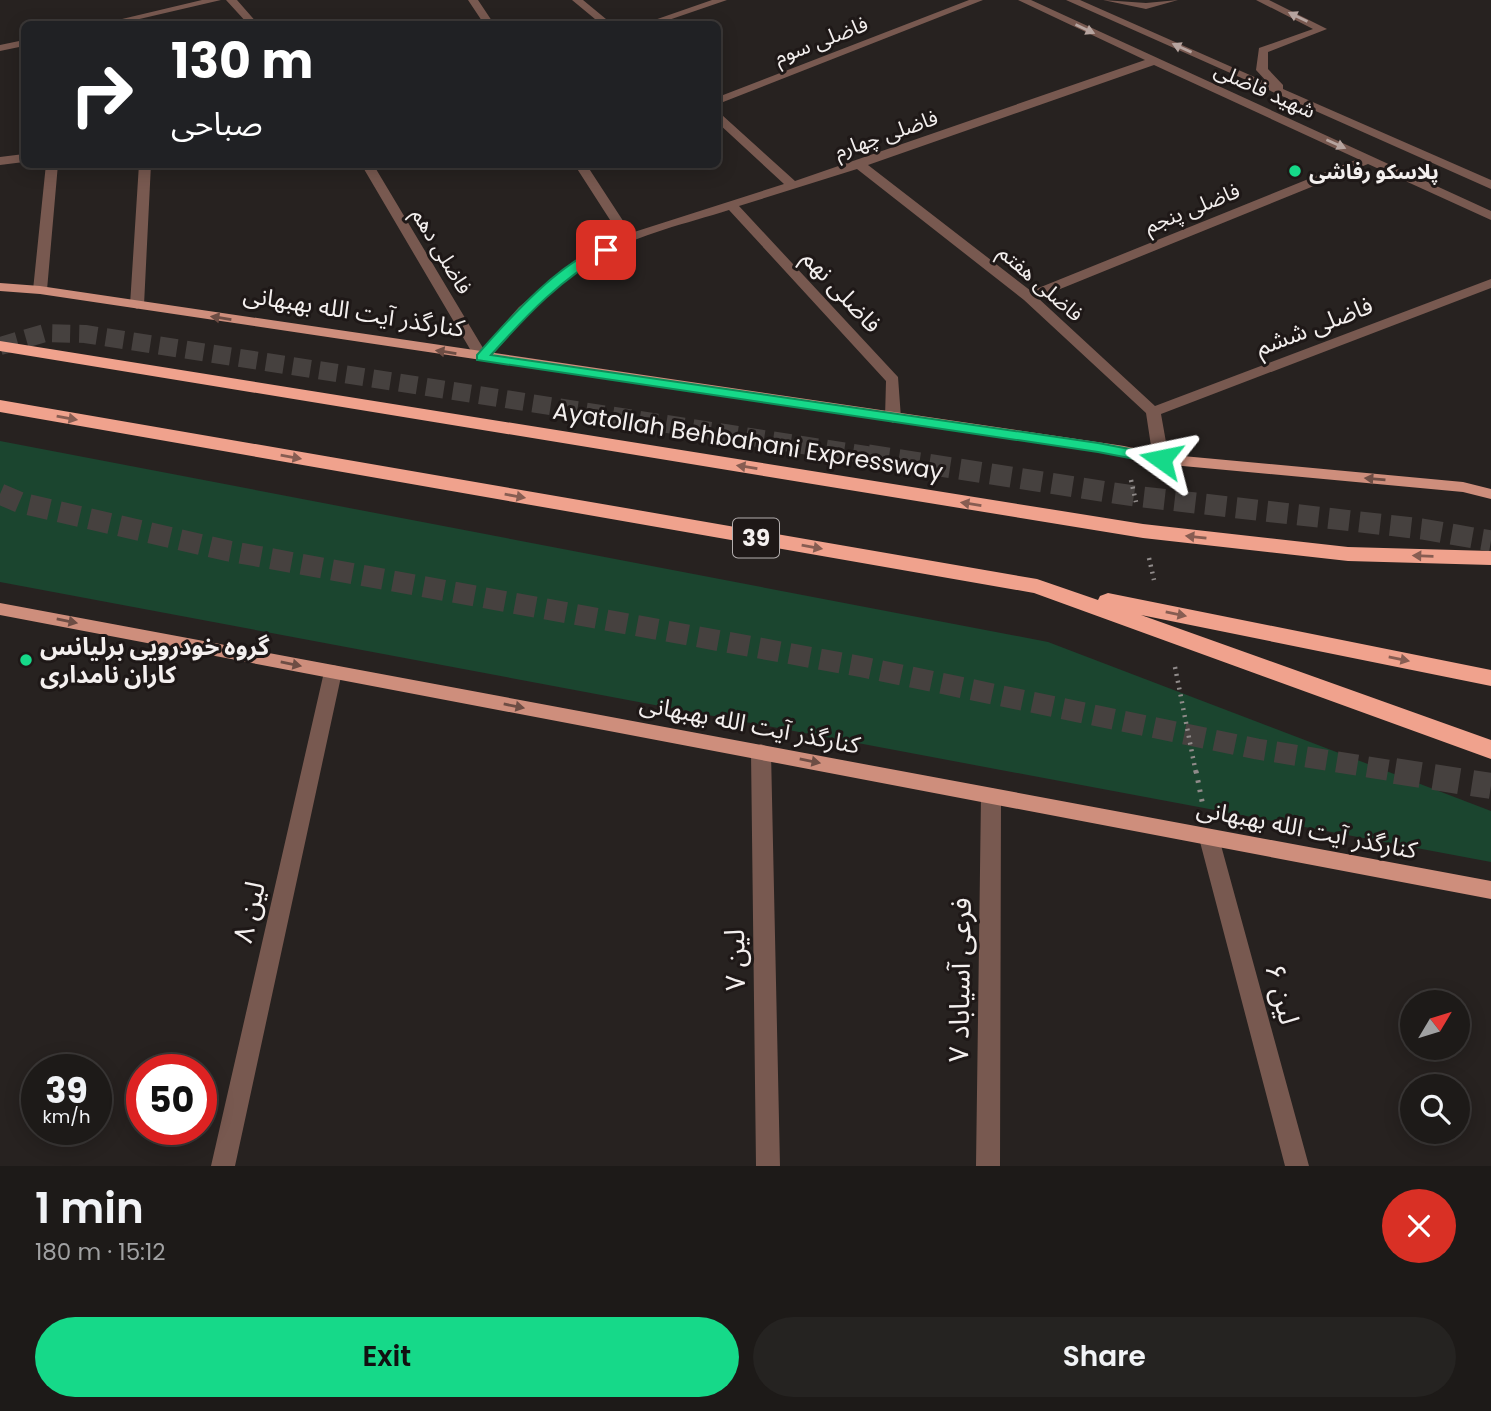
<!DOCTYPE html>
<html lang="en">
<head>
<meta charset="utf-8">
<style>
  body { margin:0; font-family:Poppins,"Noto Sans Arabic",sans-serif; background:#252321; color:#f1f3f6; height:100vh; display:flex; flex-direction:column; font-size:26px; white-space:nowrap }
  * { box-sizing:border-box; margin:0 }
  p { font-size:23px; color:#a0a1a2 }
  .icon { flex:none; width:38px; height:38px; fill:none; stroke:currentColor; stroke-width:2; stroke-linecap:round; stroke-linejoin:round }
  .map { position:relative; height:1166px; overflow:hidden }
  .sheet { display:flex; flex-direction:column; background:#1d1a18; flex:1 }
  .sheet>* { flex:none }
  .guide { position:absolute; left:21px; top:21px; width:700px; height:147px; border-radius:10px; box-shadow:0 4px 18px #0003,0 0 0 2px #3b3837; background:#202124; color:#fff; overflow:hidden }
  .needle { width:46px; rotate:52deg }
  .tools { position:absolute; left:1400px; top:990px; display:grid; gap:14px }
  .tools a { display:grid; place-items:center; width:70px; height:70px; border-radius:50%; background:#1d1a18; box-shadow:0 4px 18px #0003,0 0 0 2px #3b3837; font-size:35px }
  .speed { position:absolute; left:21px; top:1054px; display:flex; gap:14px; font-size:35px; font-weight:700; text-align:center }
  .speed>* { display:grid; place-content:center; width:91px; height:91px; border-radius:50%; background:#1d1a18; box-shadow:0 4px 18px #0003,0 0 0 2px #3b3837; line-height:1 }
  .speed small { font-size:18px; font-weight:400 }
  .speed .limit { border:10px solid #d22; background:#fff; color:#111 }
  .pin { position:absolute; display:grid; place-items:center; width:60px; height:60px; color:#fff; margin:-30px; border-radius:14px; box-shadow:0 4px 10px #0006 }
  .me { position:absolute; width:77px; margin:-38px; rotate:282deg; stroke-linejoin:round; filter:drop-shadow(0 0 5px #0008) }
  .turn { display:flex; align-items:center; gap:24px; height:147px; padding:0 35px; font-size:32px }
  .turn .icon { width:91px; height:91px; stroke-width:2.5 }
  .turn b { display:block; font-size:49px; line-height:60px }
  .round { display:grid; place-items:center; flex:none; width:74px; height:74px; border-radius:37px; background:#252321 }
  .summary { display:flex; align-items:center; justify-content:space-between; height:119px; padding:0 35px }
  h1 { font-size:42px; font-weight:600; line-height:52px }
  .primary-button { display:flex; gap:14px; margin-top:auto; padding:14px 35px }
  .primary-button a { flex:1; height:80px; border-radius:42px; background:#16d989; color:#111; font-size:28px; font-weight:600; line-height:80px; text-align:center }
  .primary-button a+a { background:#252321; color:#f1f3f6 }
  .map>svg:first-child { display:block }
  .green { fill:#1b452f }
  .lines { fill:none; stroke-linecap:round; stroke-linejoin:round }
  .highway-tunnel-far2 { stroke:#46413f; stroke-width:18; stroke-dasharray:18 9; stroke-linecap:butt }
  .highway-tunnel-far1 { stroke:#46413f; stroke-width:21; stroke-dasharray:21 10; stroke-linecap:butt }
  .highway-tunnel { stroke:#46413f; stroke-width:26; stroke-dasharray:26 13; stroke-linecap:butt }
  .path-far1 { stroke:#908b8a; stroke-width:4.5; stroke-dasharray:2 5; stroke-linecap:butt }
  .path { stroke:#908b8a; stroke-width:5; stroke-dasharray:2.5 7; stroke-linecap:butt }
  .minor { fill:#785950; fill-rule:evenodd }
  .major { fill:#ce8e7c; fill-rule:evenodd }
  .highway { fill:#f0a28d; fill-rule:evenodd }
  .oneway { fill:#b6a49f }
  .oneway2 { fill:#6d4d44 }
  .oneway3 { fill:#875d52 }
  .route { fill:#16d989; stroke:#0e8d59; stroke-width:2 }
  .poi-dot { fill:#16d989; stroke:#1e1817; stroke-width:2.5 }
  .labels { text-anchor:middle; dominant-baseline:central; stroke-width:6; stroke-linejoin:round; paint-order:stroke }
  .far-street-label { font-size:21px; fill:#f3efee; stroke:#1e1817 }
  .far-poi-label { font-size:21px; font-weight:bold; fill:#f3efee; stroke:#1e1817; text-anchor:start }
  .shield { fill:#1e1817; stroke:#b3aeae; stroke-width:2 }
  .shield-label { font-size:23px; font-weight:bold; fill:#f3efee }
  .street-label { font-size:24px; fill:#f3efee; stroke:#1e1817 }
  .poi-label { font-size:24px; font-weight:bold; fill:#f3efee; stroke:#1e1817; text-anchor:start }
  .near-street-label { font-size:28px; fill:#f3efee; stroke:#1e1817 }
</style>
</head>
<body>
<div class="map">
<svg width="1491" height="1166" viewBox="0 0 1491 1166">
  <rect width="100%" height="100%" fill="#272220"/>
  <path class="green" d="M0,441L1048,642L1491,811V862L0,582Z"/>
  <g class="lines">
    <path class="highway-tunnel-far2" d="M0,346L45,333L85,334L880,457"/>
    <path class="highway-tunnel-far1" d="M868,455L1134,496L1422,529L1491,541
      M0,494L21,503L229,551L863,667L1257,749L1406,773"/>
    <path class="highway-tunnel" d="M1395,771L1491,786"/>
    <path class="path-far1" d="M1131,480L1136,502
      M1149,558L1154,580
      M1175,667L1196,773"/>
    <path class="path" d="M1196,771L1203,806"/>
    <path class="minor" d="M202,0H221L118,24H101Z
      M226,0H237L258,24H248Z
      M468,0H478L494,24H484Z
      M572,0H583L612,24H601Z
      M712,0H727L657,24H643Z
      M969,0H983L718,104V97Z
      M1018,0H1031L1491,211V220L1368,164L1038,298L1155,406L1491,279V288L1161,414L1169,459L1161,464L1153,459L1146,413L1024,300L857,169L739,206L898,377L901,418L893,423L885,418L886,381L729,210C682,225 629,236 588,264C549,290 517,326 487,361H477L361,164H373L483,348L519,307L578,258L621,237L574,164H586L631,233L784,184L718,123V114L722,115L795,181L1145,60ZM1154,65L1358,159L1031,291L868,165Z
      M1066,0H1080L1268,83L1256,70L1259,48L1313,29L1256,0H1269L1327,29L1268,52V69L1283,85V89L1491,180V189Z
      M1103,0L1146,3L1178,0L1146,9Z
      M24,40V46L0,51V45Z
      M24,154V162L0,165V157Z
      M46,164H58L47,290L40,294L33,290Z
      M139,164H151L144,305L137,309L130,305Z
      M333,665L340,667L342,672L235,1166H211L324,672L326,667Z
      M761,744L768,747L771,752L780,1166H756L751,752L754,747Z
      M991,788L998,790L1001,796L1000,1166H976L981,796L984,790Z
      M1209,829L1216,832L1219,838L1309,1166H1285L1199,838L1202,832Z"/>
    <path class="major" d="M0,283L40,286L1124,446L1161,454L1463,482L1491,489V499L1463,492L1161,464L1124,456L40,294L0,291Z
      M0,603L1491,881V899L0,615Z"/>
    <path class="highway" d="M0,341L1143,524L1348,547L1491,551V565L1348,561L1143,538L0,351Z
      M0,400L1037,579L1098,600L1100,596L1108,593L1491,670V686L1141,615L1491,740V759L1034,593L0,412Z"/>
  </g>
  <defs><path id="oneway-solid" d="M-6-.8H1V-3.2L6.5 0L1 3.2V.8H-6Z" transform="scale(1.75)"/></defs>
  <g class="oneway">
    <use href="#oneway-solid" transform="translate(1298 17) rotate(-154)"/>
    <use href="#oneway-solid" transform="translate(1085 29) rotate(25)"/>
    <use href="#oneway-solid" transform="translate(1182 48) rotate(-156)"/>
    <use href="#oneway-solid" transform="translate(1336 144) rotate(24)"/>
  </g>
  <g class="oneway2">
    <use href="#oneway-solid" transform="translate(221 318) rotate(-171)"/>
    <use href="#oneway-solid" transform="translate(446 352) rotate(-171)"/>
    <use href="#oneway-solid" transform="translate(1375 479) rotate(-175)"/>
    <use href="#oneway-solid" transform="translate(67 621) rotate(11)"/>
    <use href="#oneway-solid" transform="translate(291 664) rotate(11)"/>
    <use href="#oneway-solid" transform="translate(514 706) rotate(11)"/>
    <use href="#oneway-solid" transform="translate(810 761) rotate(11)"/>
  </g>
  <g class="oneway3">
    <use href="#oneway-solid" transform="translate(67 418) rotate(10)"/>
    <use href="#oneway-solid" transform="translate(291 457) rotate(10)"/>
    <use href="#oneway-solid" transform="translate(747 467) rotate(-171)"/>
    <use href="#oneway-solid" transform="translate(515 496) rotate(10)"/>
    <use href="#oneway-solid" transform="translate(971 504) rotate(-171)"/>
    <use href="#oneway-solid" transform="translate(1196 537) rotate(-174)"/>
    <use href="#oneway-solid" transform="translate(812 547) rotate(10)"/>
    <use href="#oneway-solid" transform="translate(1423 556) rotate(-178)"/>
    <use href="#oneway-solid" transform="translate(1176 614) rotate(11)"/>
    <use href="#oneway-solid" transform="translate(1399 659) rotate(11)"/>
  </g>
  <path class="route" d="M606,246L610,247V252C563,276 526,316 491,355L1098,443L1161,455L1168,459L1161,464L1098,452L477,360V355C508,320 560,260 606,246Z"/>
  <g class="poi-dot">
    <circle cx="1295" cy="171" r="7"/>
    <circle cx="26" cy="660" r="7"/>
  </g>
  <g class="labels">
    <g class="far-street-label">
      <text transform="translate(821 40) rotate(-21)">فاضلی سوم</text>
      <text transform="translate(1265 90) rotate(24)">شهید فاضلی</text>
      <text transform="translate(886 134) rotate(-19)">فاضلی چهارم</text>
      <text transform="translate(1192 208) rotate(-22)">فاضلی پنجم</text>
      <text transform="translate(442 251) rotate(59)">فاضلی دهم</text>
      <text transform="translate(1041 283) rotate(41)">فاضلی هفتم</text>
    </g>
    <g class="far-poi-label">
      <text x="1309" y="171">پلاسکو رفاشی</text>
    </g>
    <rect class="shield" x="733" y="518.5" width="46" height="39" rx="5"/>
    <g class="shield-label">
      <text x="756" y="538">39</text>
    </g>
    <g class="street-label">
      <text transform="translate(842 291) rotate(47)">فاضلی نهم</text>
      <text transform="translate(354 311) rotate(9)">کنارگذر آیت الله بهبهانی</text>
      <text transform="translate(1314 326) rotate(-21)">فاضلی ششم</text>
      <text transform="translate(748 441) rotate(9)">Ayatollah Behbahani Expressway</text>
      <text transform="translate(750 724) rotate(11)">کنارگذر آیت الله بهبهانی</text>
      <text transform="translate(1307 829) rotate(11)">کنارگذر آیت الله بهبهانی</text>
    </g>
    <g class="poi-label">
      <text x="40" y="646">گروه خودرویی برلیانس<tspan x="40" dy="28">کاران نامداری</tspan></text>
    </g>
    <g class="near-street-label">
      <text transform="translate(249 912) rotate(-77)">لین ۸</text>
      <text transform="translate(735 960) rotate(-91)">لین ۷</text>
      <text transform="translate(960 980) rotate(-89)">۷ فرعی آسیاباد</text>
      <text transform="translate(1282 994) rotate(75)">لین ۶</text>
    </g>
  </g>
</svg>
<div class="tools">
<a><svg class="needle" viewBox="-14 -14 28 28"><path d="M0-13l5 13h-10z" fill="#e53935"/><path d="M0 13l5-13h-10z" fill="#a0a1a2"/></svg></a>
<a><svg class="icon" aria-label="search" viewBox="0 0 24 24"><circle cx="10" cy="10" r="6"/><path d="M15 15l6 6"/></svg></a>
</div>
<div class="speed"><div>39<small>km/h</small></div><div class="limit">50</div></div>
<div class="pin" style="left:606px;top:250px;background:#d93025"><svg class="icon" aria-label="arrive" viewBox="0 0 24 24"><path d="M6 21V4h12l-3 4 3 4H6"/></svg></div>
<svg class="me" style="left:1161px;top:459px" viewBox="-20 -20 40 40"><path d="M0-17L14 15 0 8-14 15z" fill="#16d989" stroke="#fff" stroke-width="4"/></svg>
<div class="guide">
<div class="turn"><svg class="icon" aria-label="right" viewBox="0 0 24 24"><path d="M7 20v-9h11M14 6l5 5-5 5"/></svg><div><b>130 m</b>صباحی</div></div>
</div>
</div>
<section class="sheet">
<div class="summary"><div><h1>1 min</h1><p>180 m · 15:12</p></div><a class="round" style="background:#d93025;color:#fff"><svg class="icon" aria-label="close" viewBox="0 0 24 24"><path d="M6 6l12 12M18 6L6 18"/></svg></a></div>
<div class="primary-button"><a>Exit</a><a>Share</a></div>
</section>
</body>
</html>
